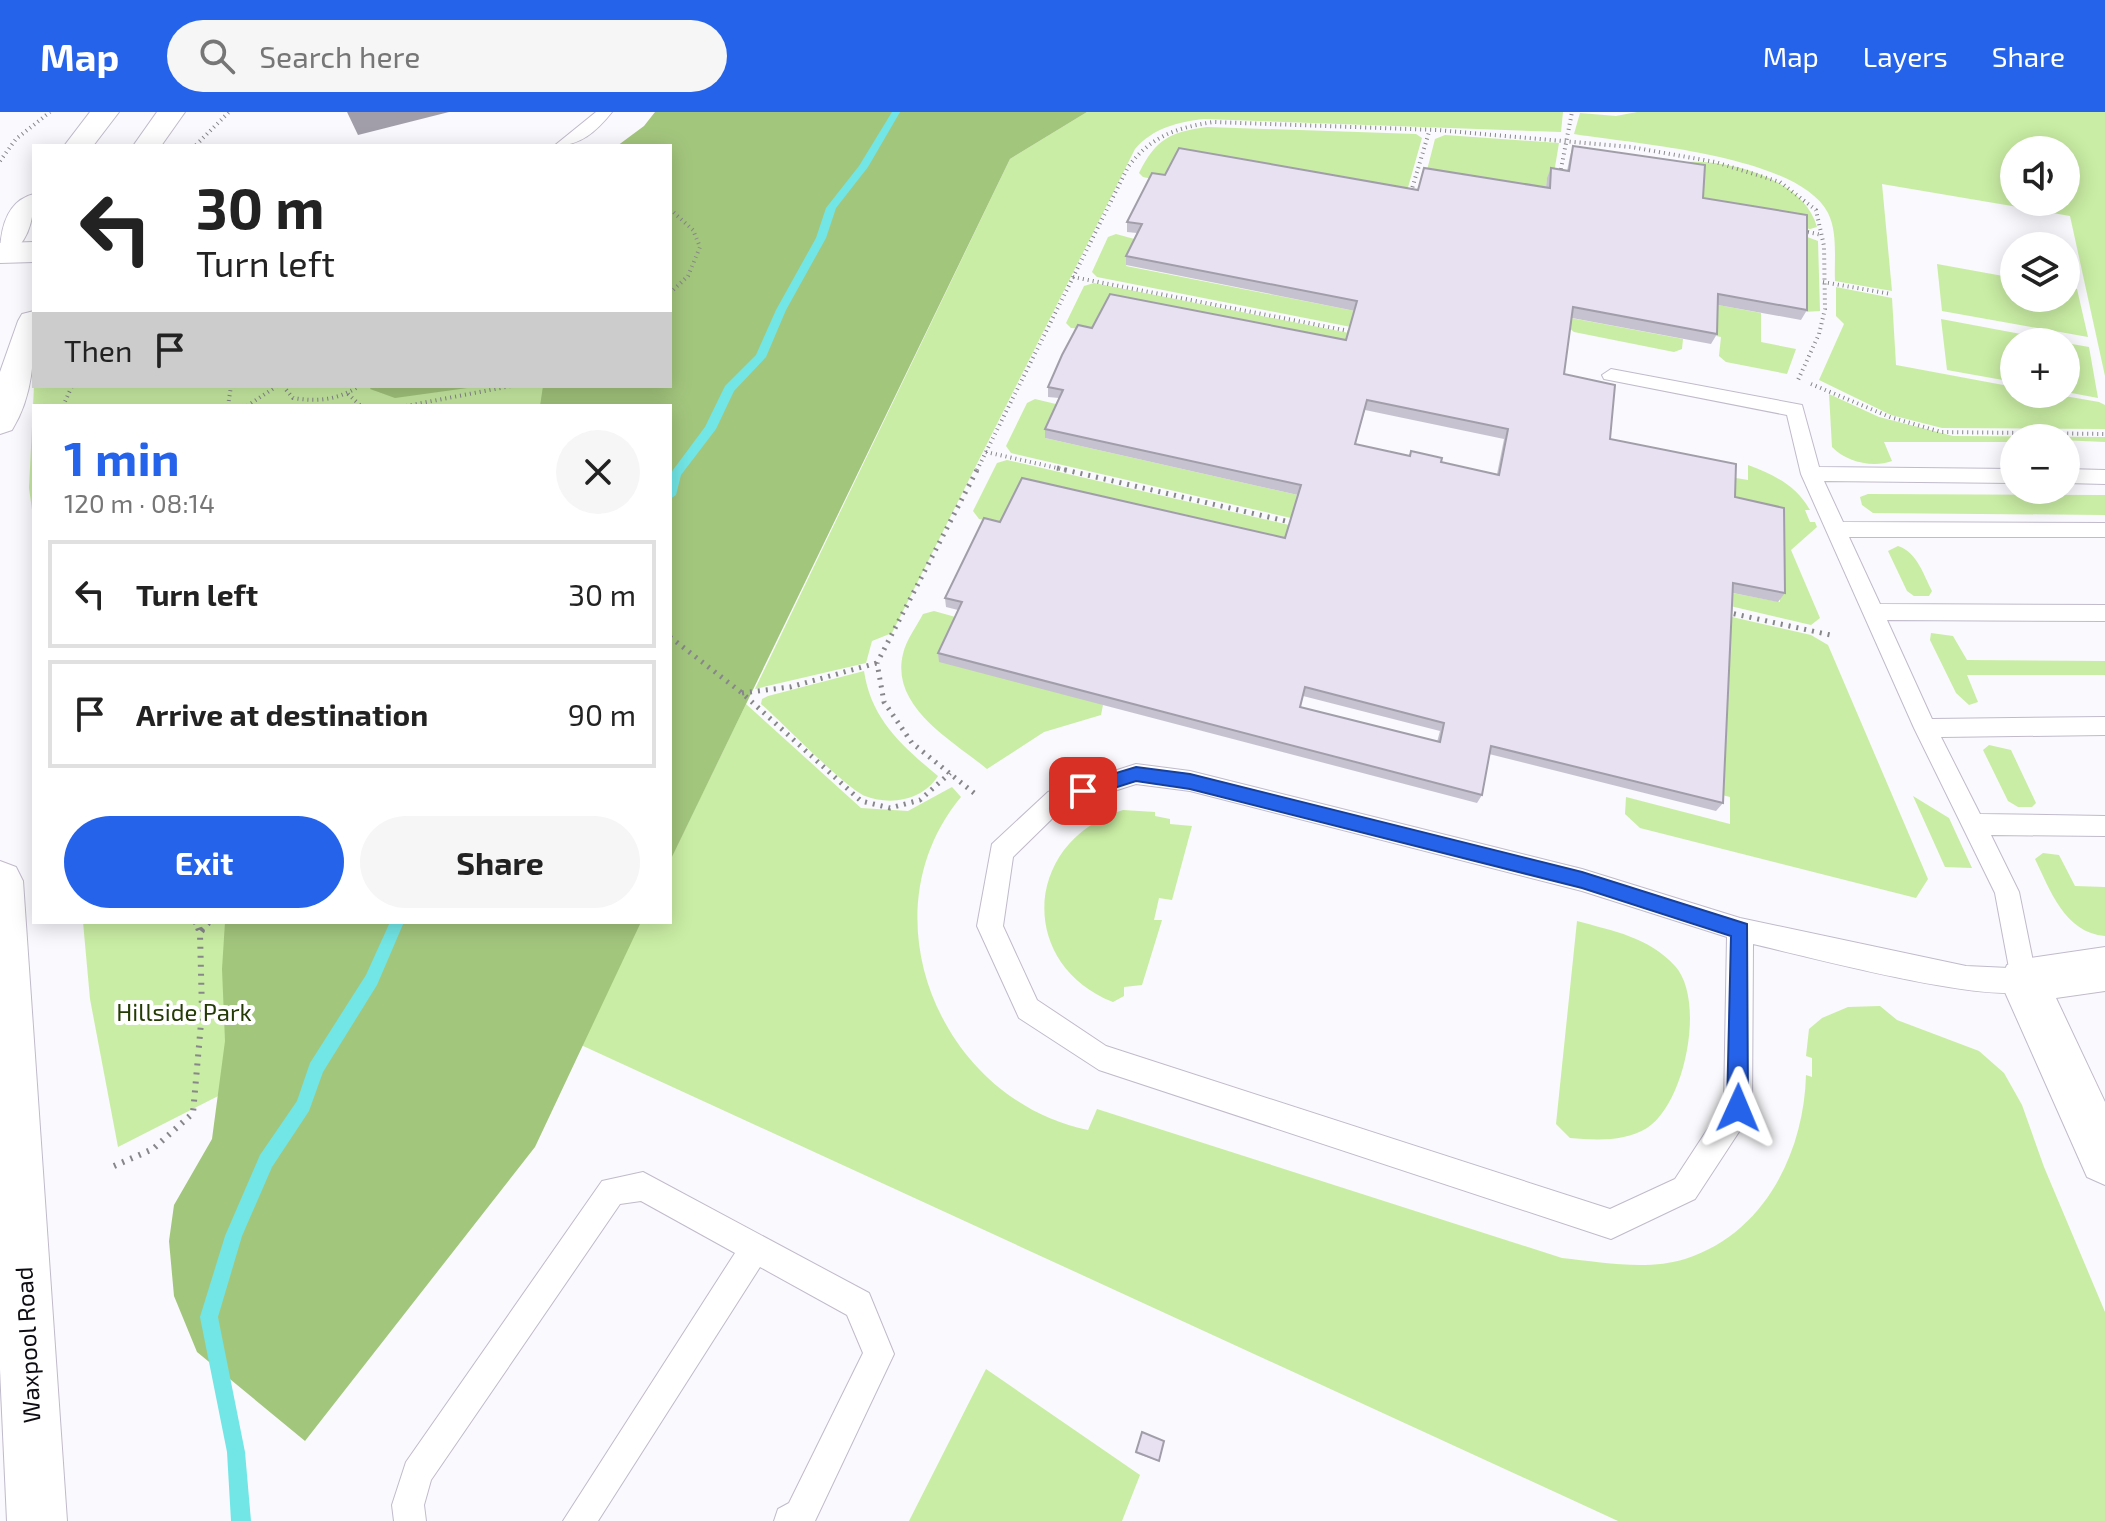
<!DOCTYPE html>
<html lang="en">
<head>
<meta charset="utf-8">
<style>
  body { margin:0; font-family:"Exo 2",sans-serif; background:#f6f6f6; color:#222; height:100vh; display:flex; flex-direction:column; font-size:30px; white-space:nowrap }
  * { box-sizing:border-box; margin:0 }
  p { font-size:26px; color:#767676 }
  .icon { flex:none; width:44px; height:44px; fill:none; stroke:currentColor; stroke-width:2; stroke-linecap:round; stroke-linejoin:round }
  .map { position:relative; flex:1; overflow:hidden }
  .drawer { position:absolute; left:32px; top:292px; width:640px; height:520px; display:flex; flex-direction:column; background:#fff; border-radius:0px; box-shadow:0 4px 20px #0003 }
  .drawer>* { flex:none }
  .top-card { position:absolute; left:32px; top:32px; width:640px; height:244px; border-radius:0px; box-shadow:0 4px 20px #0003; background:#fff; color:#222; overflow:hidden }
  .buttons { position:absolute; left:2000px; top:24px; display:grid; gap:16px }
  .buttons a { display:grid; place-items:center; width:80px; height:80px; border-radius:50%; background:#fff; box-shadow:0 4px 20px #0003; font-size:40px }
  .pin { position:absolute; display:grid; place-items:center; width:68px; height:68px; color:#fff; margin:-34px; border-radius:16px; box-shadow:0 4px 12px #0006 }
  .me { position:absolute; width:88px; margin:-44px; rotate:1deg; stroke-linejoin:round; filter:drop-shadow(0 0 6px #0008) }
  .turn { display:flex; align-items:center; gap:28px; height:168px; padding:0 32px; font-size:36px }
  .turn .icon { width:104px; height:104px; stroke-width:2.5 }
  .turn b { display:block; font-size:56px; line-height:68px }
  .then { display:flex; align-items:center; height:76px; padding:0 32px; background:#0003; gap:16px; font-size:30px }
  .round { display:grid; place-items:center; flex:none; width:84px; height:84px; border-radius:42px; background:#f6f6f6 }
  .overview { display:flex; align-items:center; justify-content:space-between; height:136px; padding:0 32px }
  h1 { font-size:48px; font-weight:700; line-height:60px; color:#2563eb }
  .button { display:flex; gap:16px; margin-top:auto; padding:16px 32px }
  .button a { flex:1; height:92px; border-radius:48px; background:#2563eb; color:#fff; font-size:32px; font-weight:700; line-height:92px; text-align:center }
  .button a+a { background:#f6f6f6; color:#222 }
  ul { padding:0; list-style:none }
  li { display:flex; align-items:center; gap:24px; height:108px; margin:0 16px 12px; padding:0 16px; border:4px solid #e0e0e0; border-radius:0px }
  li div { flex:1 }
  li b { display:block; font-size:30px }
  li em { font-style:normal }
  header { display:flex; align-items:center; gap:48px; box-sizing:border-box; height:112px; padding:0 40px; background:#2563eb; color:#fff }
  header strong { font-size:38px }
  nav { display:flex; gap:44px; margin-inline-start:auto; font-size:28px }
  .search { width:560px; height:72px; background:#f6f6f6; display:flex; align-items:center; gap:20px; box-sizing:border-box; padding:0 28px; border-radius:44px; color:#767676; font-size:30px }
  .map>svg:first-child { display:block }
  .green { fill:#c9eda4; fill-rule:evenodd }
  .forest { fill:#a3c67d }
  .lines { fill:none; stroke-linecap:round; stroke-linejoin:round }
  .stream { fill:#72e6e6; fill-rule:evenodd }
  .service-casing { stroke:#c0bacb; stroke-width:2 }
  .minor-casing { stroke:#c0bacb; stroke-width:2 }
  .tertiary-casing { stroke:#c0bacb; stroke-width:2 }
  .path-far2 { stroke:#87868b; stroke-width:4; stroke-dasharray:1 4; stroke-linecap:butt }
  .path-far1 { stroke:#87868b; stroke-width:5; stroke-dasharray:2 6; stroke-linecap:butt }
  .path { stroke:#87868b; stroke-width:6; stroke-dasharray:2 7; stroke-linecap:butt }
  .service { fill:#fff; fill-rule:evenodd }
  .minor { fill:#fff; fill-rule:evenodd }
  .tertiary { fill:#fff; fill-rule:evenodd }
  .wall { fill:#c7c2d0; fill-rule:evenodd }
  .shaded-wall { fill:#a29ea9 }
  .building { fill:#e7e1f2; stroke:#a29ea9; stroke-width:2; fill-rule:evenodd }
  .route { fill:#2563eb; stroke:#184099; stroke-width:2 }
  .labels { text-anchor:middle; dominant-baseline:central; stroke-width:8; stroke-linejoin:round; paint-order:stroke }
  .park-label { font-size:24px; fill:#253b05; stroke:#fff }
  .street-label { font-size:24px; fill:#0e0c12; stroke:#fff }
</style>
</head>
<body>
<header>
<strong>Map</strong>
<div class="search"><svg class="icon" aria-label="search" viewBox="0 0 24 24"><circle cx="10" cy="10" r="6"/><path d="M15 15l6 6"/></svg>Search here</div>
<nav><a>Map</a><a>Layers</a><a>Share</a></nav>
</header>
<div class="map">
<svg width="2105" height="1409" viewBox="0 0 2105 1409">
  <rect width="100%" height="100%" fill="#faf9fd"/>
  <path class="green" d="M1087,0H1563L1561,20L1204,7C1178,10 1153,16 1135,37L892,521L872,529L866,551L755,577L1010,47Z
    M1637,0H2105V264L2070,104L1882,72L1892,179L1835,169C1834,148 1838,121 1828,101C1798,43 1635,32 1574,22L1580,1L1616,4ZM2014,38H2066V90H2014Z
    M1207,15L1416,22L1422,26L1405,86L1166,70L1143,65L1139,61C1156,27 1170,20 1207,15Z
    M1445,23L1559,31L1553,67L1547,66L1546,86L1425,66L1435,27Z
    M1687,50C1731,48 1804,67 1817,115L1810,117L1698,96L1683,52Z
    M1116,122L1138,128L1126,154L1355,199L1351,215L1097,165L1092,160L1108,125Z
    M1802,123L1818,129L1820,199L1803,200Z
    M1937,152L2014,166V186H2066V175L2077,177L2088,225L1942,199Z
    M1094,171L1349,221L1344,238L1071,216L1066,211L1084,174Z
    M1836,175L1892,186L1896,253L2014,275V282H2053L2099,290L2105,293V317L1942,316L1891,303L1819,268L1844,212L1836,204Z
    M1713,192L1761,201V230L1796,237L1787,262L1726,250L1719,244L1721,225L1712,223Z
    M1571,206L1683,227L1682,237L1674,240L1574,220L1569,216Z
    M1941,207L2063,230H2014V270L1947,258Z
    M2066,231L2089,235L2098,286L2066,280Z
    M34,274H603L591,294H34V412L29,376Z
    M1829,282L1879,305L1953,324L2105,325V330L2014,326V330H1884L1892,349C1873,356 1846,350 1832,335Z
    M1035,287L1060,293L1045,326L1298,383L1291,406L1011,341L1006,334L1027,291Z
    M1007,348L1289,413L1283,435L1004,412L979,407L973,399L997,351Z
    M1748,353C1774,363 1796,373 1810,398H1805L1810,410H1815L1817,415L1791,438L1820,506L1811,513L1726,493L1727,480L1780,490V405L1729,395L1730,365L1748,368Z
    M1868,382L2105,383V403L1873,401L1862,393L1860,385Z
    M1898,434C1917,440 1923,462 1932,479L1929,484H1914L1907,479L1888,439Z
    M934,499L959,506L1103,593L1101,603L1044,620L987,657C953,629 890,595 903,542C906,528 917,514 923,502Z
    M1732,505L1811,523L1828,533L1928,767L1916,786L1640,716L1625,702L1626,685L1730,712V685L1718,682L1727,506Z
    M1931,521L1953,524L1967,548L2105,549V563H1967L1978,590L1969,593L1956,581L1930,528Z
    M864,559C871,607 902,634 938,664C923,688 891,694 865,684C844,675 783,611 761,592L762,587L768,584Z
    M746,592L861,696L908,699L952,675L961,685C863,803 941,988 1088,1018L1097,997L1562,1146C1601,1150 1647,1159 1685,1147C1764,1122 1804,1041 1806,963L1812,965V946L1806,944L1809,917L1822,906L1848,895L1880,894L1897,908L1979,939L2004,961L2022,993L2044,1055L2105,1200V1409H1618L581,933L640,810H670V748Z
    M1989,633L2011,638L2036,691L2032,695H2018L2008,689L1983,638Z
    M1913,684L1949,706L1972,756L1945,755Z
    M1123,698L1155,700V704L1170,707V712L1192,714L1172,788L1159,786L1154,808H1162L1142,873L1124,875V884L1113,890C1016,851 1024,729 1123,698Z
    M2043,741L2059,743L2075,774L2105,775V824C2065,821 2050,778 2035,747Z
    M1577,809C1613,819 1649,825 1675,854C1706,888 1685,992 1647,1016C1625,1030 1595,1028 1570,1026L1556,1012Z
    M83,810H438L346,919L118,1035L90,887Z
    M986,1257L1140,1363L1122,1409H909Z"/>
  <path class="forest" d="M655,0H1087L1010,47L670,749V294H540L543,274H670V34H617L644,14Z
    M372,274H482L395,286L370,277Z
    M225,810H641L535,1035L305,1329L197,1240L174,1184L169,1129L174,1093L212,1027L225,929L222,857Z"/>
  <g class="lines">
    <path class="stream" d="M892,0H900L868,55L836,96L826,126L786,198L766,245L734,279L716,317L681,363L676,383L670,387V362L705,315L725,274L756,243L776,198L816,126L826,96L859,54Z
      M390,810H404L377,873L323,960L309,999L272,1055L242,1124L218,1205L245,1340L251,1409H231L227,1340L200,1205L225,1124L260,1043L297,989L310,951L366,863Z"/>
    <defs>
      <path id="service" d="M596,0H612C596,20 580,34 554,34Z
        M1611,257L1802,293L1819,355L2014,357V371L1824,369L1843,410L2105,411V425H1849L1880,492L2105,493V509L1887,508L1932,607L2105,605V623L1941,625L1980,702L2105,704V724L1991,723L2019,780L2037,869L2033,878C1991,894 1806,844 1753,832L1752,996L1748,1006L1695,1087L1611,1127L1099,958L1019,906L977,814L992,732L1048,680L1136,652L1190,659L1582,757L1740,806L1966,854L2009,856L1995,781L1914,616L1801,362L1787,303L1604,267L1602,263ZM1136,672L1190,679L1582,779L1727,825L1724,992L1675,1067L1610,1097L1106,934L1037,888L1003,814L1013,745L1064,695Z
        M2066,357L2105,358V372L2066,371Z
        M643,1060L869,1181L894,1242L815,1409H774L778,1397L789,1391L863,1241L847,1203L760,1155L598,1409H563L735,1141L641,1089L620,1092L431,1368L424,1393L426,1409H394L392,1393L406,1350L602,1069Z"/>
      <path id="minor" d="M34,130V150L0,151V131Z
        M2105,835V879L2056,886L2105,990V1073L2087,1065L2000,869L2007,853L2024,847Z"/>
      <path id="tertiary" d="M90,0H119L93,34H64Z
        M157,0H185L161,34H133Z
        M34,82C34,107 28,138 0,145C0,120 5,89 34,82Z
        M34,199C34,240 35,281 12,318L0,322V260L18,209L22,202Z
        M0,749L16,755L23,769L67,1409H7L0,1257Z"/>
    </defs>
    <use href="#service" class="service-casing"/>
    <use href="#minor" class="minor-casing"/>
    <use href="#tertiary" class="tertiary-casing"/>
    <path class="path-far2" d="M196,33L229,0
      M0,49L16,27L50,0
      M1560,62L1572,0
      M1411,80L1429,20
      M670,97L693,118L700,135L688,164L670,181
      M1803,119L1822,123
      M1073,165L1349,219
      M1823,170L1891,182
      M1811,272L1890,305L1941,320L2105,322
      M283,274L293,286C318,290 338,288 359,274
      M348,282L361,294
      M63,294L72,274
      M228,294L231,274
      M247,294L277,274
      M406,294L511,274
      M986,340L1066,358
      M977,358L1128,55C1151,24 1176,16 1213,10L1437,18L1631,35L1715,50L1780,70L1816,98L1824,134L1825,197L1819,222L1798,268"/>
    <path class="path-far1" d="M1057,356L1290,410
      M1726,500L1835,524
      M670,525L742,581L861,689L890,696L920,688L950,661
      M742,581L790,575L877,551
      M974,681L912,631L884,590L877,551L978,356
      M195,810L199,818
      M202,818L210,810"/>
    <path class="path" d="M198,816L200,821
      M114,1054L153,1037L193,1001L202,900L200,821L204,816"/>
    <use href="#service" class="service"/>
    <use href="#minor" class="minor"/>
    <use href="#tertiary" class="tertiary"/>
  </g>
  <path class="wall" d="M1573,34L1703,86L1807,198L1801,208L1718,193L1717,222L1711,232L1572,206L1564,262L1610,327L1735,385L1785,481L1778,490L1733,481L1723,691L1716,699L1489,642L1482,683L1477,691L939,550L938,541L958,498L946,495L945,486L1000,410L1285,426L1298,383L1045,326V317L1059,286L1048,285V275L1092,216L1346,228L1355,199L1126,153V144L1137,121L1127,120V110L1165,63L1418,78L1546,76L1547,66L1551,56L1567,59L1570,44ZM1365,298L1504,327L1497,362L1355,332ZM1303,584L1440,619L1437,630L1300,595Z
    M1142,1320L1159,1349H1158L1135,1341Z"/>
  <path class="shaded-wall" d="M347,0H449L358,23Z"/>
  <path class="building" d="M1573,34L1705,53L1703,86L1807,103V198L1718,182L1717,222L1573,195L1564,262L1615,273L1610,327L1736,352L1735,385L1784,396L1785,481L1733,471L1723,691L1491,634L1482,683L938,541L962,490L945,486L984,406L1000,410L1022,366L1285,426L1301,373L1045,317L1063,278L1048,275L1062,243L1078,213L1092,216L1110,182L1346,228L1357,189L1126,144L1142,112L1127,110L1152,61L1165,63L1179,36L1418,78L1424,56L1550,76L1551,56L1569,59ZM1367,288L1508,317L1499,363L1441,350L1442,346L1411,339L1410,344L1355,332ZM1305,575L1444,611L1440,630L1300,595Z
    M1142,1320L1164,1329L1159,1349L1136,1340Z"/>
  <path class="route" d="M1136,655L1190,662L1582,760L1747,812L1748,996L1745,1003L1738,1006L1730,1003L1727,996L1731,824L1582,776L1190,677L1136,669L1083,686L1074,679L1076,673Z"/>
  <g class="labels">
    <g class="park-label">
      <text x="184" y="899">Hillside Park</text>
    </g>
    <g class="street-label">
      <text transform="translate(27 1233) rotate(-93)">Waxpool Road</text>
    </g>
  </g>
</svg>
<div class="buttons">
<a><svg class="icon" aria-label="sound" viewBox="0 0 24 24"><path d="M4 9h4l5-4v14l-5-4H4zM17 9q2 3 0 6"/></svg></a>
<a><svg class="icon" aria-label="layers" viewBox="0 0 24 24"><path d="M12 4l9 5-9 5-9-5zM3 14l9 5 9-5"/></svg></a>
<a>+</a>
<a>−</a>
</div>
<div class="pin" style="left:1083px;top:679px;background:#d93025"><svg class="icon" aria-label="arrive" viewBox="0 0 24 24"><path d="M6 21V4h12l-3 4 3 4H6"/></svg></div>
<svg class="me" style="left:1738px;top:996px" viewBox="-20 -20 40 40"><path d="M0-17L14 15 0 8-14 15z" fill="#2563eb" stroke="#fff" stroke-width="4"/></svg>
<div class="top-card">
<div class="turn"><svg class="icon" aria-label="left" viewBox="0 0 24 24"><path d="M17 20v-9H6M10 6l-5 5 5 5"/></svg><div><b>30 m</b>Turn left</div></div>
<div class="then">Then<svg class="icon" aria-label="arrive" viewBox="0 0 24 24"><path d="M6 21V4h12l-3 4 3 4H6"/></svg></div>
</div>
<section class="drawer">
<div class="overview"><div><h1>1 min</h1><p>120 m · 08:14</p></div><a class="round"><svg class="icon" aria-label="close" viewBox="0 0 24 24"><path d="M6 6l12 12M18 6L6 18"/></svg></a></div>
<ul>
<li><svg class="icon" aria-label="left" viewBox="0 0 24 24"><path d="M17 20v-9H6M10 6l-5 5 5 5"/></svg><div><b>Turn left</b></div><em>30 m</em></li>
<li><svg class="icon" aria-label="arrive" viewBox="0 0 24 24"><path d="M6 21V4h12l-3 4 3 4H6"/></svg><div><b>Arrive at destination</b></div><em>90 m</em></li>
</ul>
<div class="button"><a>Exit</a><a>Share</a></div>
</section>
</div>
</body>
</html>
